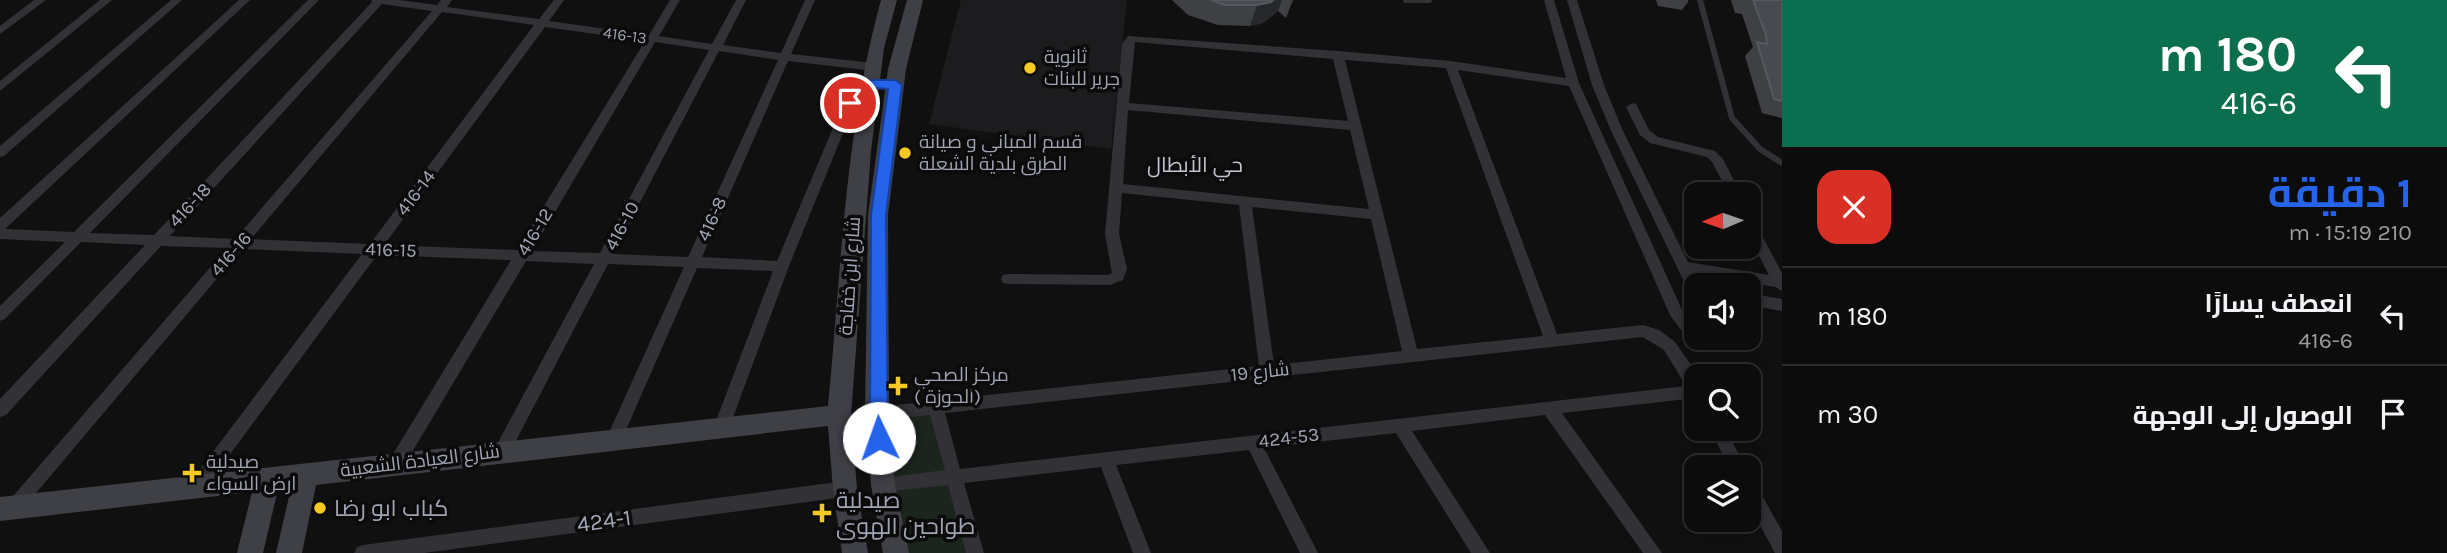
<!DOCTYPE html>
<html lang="ar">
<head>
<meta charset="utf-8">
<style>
  body { margin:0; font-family:Karla,Cairo,sans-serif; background:#1a1a1b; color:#f1f3f6; direction:rtl; height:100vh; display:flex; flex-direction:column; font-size:26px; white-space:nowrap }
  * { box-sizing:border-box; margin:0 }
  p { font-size:23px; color:#9a9b9d }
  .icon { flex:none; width:38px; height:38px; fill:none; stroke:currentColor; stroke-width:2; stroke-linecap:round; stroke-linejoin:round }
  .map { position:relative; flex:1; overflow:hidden; direction:ltr }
  .details { display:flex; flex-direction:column; background:#0c0c0d; width:665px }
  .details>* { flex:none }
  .top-card { background:#0b6e4f; color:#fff; overflow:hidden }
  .needle { width:46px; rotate:268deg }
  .tools { position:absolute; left:1684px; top:182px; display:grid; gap:14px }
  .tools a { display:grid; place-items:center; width:77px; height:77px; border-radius:14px; background:#0c0c0d; box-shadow:0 4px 18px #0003,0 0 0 2px #2c2c2e; font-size:35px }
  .pin { position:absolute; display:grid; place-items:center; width:60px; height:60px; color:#fff; margin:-30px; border:4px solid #fff; border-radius:50%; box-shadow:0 2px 7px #0007 }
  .me { position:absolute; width:77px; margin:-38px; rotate:357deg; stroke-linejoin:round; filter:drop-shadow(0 0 5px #0008) }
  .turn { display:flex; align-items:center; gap:24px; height:147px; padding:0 35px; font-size:32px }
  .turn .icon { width:91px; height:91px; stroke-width:2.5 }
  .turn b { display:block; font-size:49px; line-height:60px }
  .round { display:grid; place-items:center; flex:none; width:74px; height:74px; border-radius:21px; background:#1a1a1b }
  .head { display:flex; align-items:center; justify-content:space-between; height:119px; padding:0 35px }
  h1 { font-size:42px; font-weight:700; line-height:52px; color:#2563eb }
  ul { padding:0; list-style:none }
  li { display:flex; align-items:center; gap:21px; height:98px; padding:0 35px; border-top:2px solid #2c2c2e }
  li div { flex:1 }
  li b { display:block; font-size:26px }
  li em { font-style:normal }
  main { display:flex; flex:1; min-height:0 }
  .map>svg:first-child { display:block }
  .built { fill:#1c1c1e }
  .green { fill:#1c241e }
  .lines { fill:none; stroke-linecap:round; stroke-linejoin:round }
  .lane { stroke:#313136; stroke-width:6 }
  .street { fill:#313136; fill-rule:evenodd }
  .secondary { fill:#3f4046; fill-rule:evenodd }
  .wall { fill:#3e4044 }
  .shaded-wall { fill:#27282b }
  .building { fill:#494a50; stroke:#565860; stroke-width:2 }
  .route { fill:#2563eb; stroke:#184099; stroke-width:2 }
  .poi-dot { fill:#f6c923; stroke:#0b0b0c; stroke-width:2.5 }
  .labels { text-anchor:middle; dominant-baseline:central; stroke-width:7; stroke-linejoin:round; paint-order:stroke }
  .far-street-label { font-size:16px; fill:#a0a4b3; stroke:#0b0b0c }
  .poi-label { font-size:19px; fill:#a0a4b3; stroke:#0b0b0c; text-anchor:start }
  .street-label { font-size:19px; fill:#a0a4b3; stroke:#0b0b0c }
  .neighbourhood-label { font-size:21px; fill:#c1c3cf; stroke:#0b0b0c }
  .near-poi-label { font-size:23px; fill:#a0a4b3; stroke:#0b0b0c; text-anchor:start }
  .near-street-label { font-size:23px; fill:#a0a4b3; stroke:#0b0b0c }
</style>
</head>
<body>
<main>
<section class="details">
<div class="top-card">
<div class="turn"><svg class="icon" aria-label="left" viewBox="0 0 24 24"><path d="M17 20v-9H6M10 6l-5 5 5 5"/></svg><div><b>180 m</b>416-6</div></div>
</div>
<div class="head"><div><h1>1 دقيقة</h1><p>210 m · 15:19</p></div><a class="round" style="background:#d93025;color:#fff"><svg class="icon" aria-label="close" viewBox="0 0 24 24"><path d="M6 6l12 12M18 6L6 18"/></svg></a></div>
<ul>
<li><svg class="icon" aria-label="left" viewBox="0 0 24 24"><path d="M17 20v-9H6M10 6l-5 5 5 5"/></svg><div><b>انعطف يسارًا</b><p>416-6</p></div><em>180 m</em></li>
<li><svg class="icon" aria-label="arrive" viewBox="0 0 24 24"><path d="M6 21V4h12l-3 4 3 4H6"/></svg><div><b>الوصول إلى الوجهة</b></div><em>30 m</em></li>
</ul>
</section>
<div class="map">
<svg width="1782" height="553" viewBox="0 0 1782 553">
  <rect width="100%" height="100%" fill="#101011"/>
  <path class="built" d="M961,0H1127L1111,149L929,124Z"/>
  <path class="green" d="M932,413L970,553H904L893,480L890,417Z"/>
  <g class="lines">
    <path class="lane" d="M1406,0H1429
      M1700,0L1732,118L1760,149L1782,163"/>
    <path class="street" d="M34,0H46L0,34V26Z
      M100,0H112L0,91V81Z
      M171,0H182L4,156L0,157V146Z
      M239,0H250L5,229L74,232L308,0H319L90,233L154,235L372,2L371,0H399L437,5L441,0H452L447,7L539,19L554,0H564L549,21L649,35L670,0H680L659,36L712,44L736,0H746L723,45L781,53L805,0H815L791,54L874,63L880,67L874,71L788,61L702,257L777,261L840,111C848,98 860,80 876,81L878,84L860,99L852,111L789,266L728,431L722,433L716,431L714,426L773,271L697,268L622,439L620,444L614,446L608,444L606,439L684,267L608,264L508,456L502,458L496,456L494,451L496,446L594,264L526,261L402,469L396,471L390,469L388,464L390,459L511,260L377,255L203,491L197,493L191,491L189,486L191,481L362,254L242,249L20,512L14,515L8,512L6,507L8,502L227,248L161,246L6,415L0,417V399L145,245L81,242L5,319L0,321V306L65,242L0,239V218ZM382,4L432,11L235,239L170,236ZM442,12L534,25L370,244L251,239ZM545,27L645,41L517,250L384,245ZM655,42L709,50L600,253L532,251ZM719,51L778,60L688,257L613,254Z
      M1544,0H1554L1579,83L1683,312L1696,324V337L1681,330L1670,315L1569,86L1458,70L1557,334L1643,325L1659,330L1675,342L1692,366L1697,376L1696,398L1562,413L1662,553H1643L1545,415L1412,431L1490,553H1471L1396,433L1264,448L1318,553H1300L1249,450L1116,465L1151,553H1133L1101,467L964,483L984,553H966L948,485L883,492L877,490L875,485L877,480L883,478L945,470L930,415L877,421L871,419L869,414L871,409L877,407L1259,366L1239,205L1122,193L1119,234L1127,269L1123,280L1110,285L1008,284L1003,283L1001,279L1003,275L1008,274L1108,275L1112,273L1105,234L1122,44L1128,36L1338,51L1451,61L1566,78ZM1135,42L1333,59L1348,121L1129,103ZM1345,60L1446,68L1543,336L1417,349ZM1128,110L1350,130L1369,209L1123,184ZM1252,207L1371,219L1402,351L1274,365ZM1643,337L1664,350L1686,386L960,469L945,413Z
      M1567,0H1577L1604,85L1623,131L1688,262L1769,275L1748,235V217L1753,219L1782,273V291L1775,287L1694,273L1700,285H1696V297L1691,296L1611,131L1592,85Z
      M1632,103L1636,104L1649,130L1658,137L1715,151L1723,159L1741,194H1729L1712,162L1707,157L1650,143L1640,135L1626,107Z
      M1748,293L1782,299V311L1748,305Z
      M1709,429H1725L1746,467H1730Z
      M1748,479L1754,481L1782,531V553H1775L1748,503Z
      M845,481L851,484L853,489L851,494L845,497L424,553H354L357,547L363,545Z"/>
    <path class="secondary" d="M881,0H897L884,48L871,151L851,415L857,489L868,553H842L833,489L828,426L316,485L302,553H276L291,488L278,489L263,553H237L252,492L0,521V497L828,406C841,272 845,130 881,0Z
      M907,0H923L906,69L888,215L889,414L895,485L909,553H883L871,485L865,414L868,215L888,69Z"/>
  </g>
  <path class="wall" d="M1172,0H1293L1286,18L1278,11L1263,23L1250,26L1218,25L1188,15Z
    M1656,0H1688V2L1682,10L1658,6Z
    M1731,0H1782V118L1762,113L1745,56L1753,47L1742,14L1735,13Z"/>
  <path class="shaded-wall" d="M1273,0H1282L1278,11L1263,23L1250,26L1257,5Z"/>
  <path class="building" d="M1211,0H1273L1271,2L1257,5H1225Z
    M1753,0H1782V101L1774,99L1757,42L1767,44L1766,35Z"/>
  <path class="route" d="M872,80H895L902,85L886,215L888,438L885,444L879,446L872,444L870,438L871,215L888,89L875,88L850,107L843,103Z"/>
  <g class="poi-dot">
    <circle cx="1030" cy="68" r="7"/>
    <circle cx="905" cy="153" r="7"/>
    <path d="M894.5 375.5h7v7h7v7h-7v7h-7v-7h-7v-7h7z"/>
    <path d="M188.5 462.5h7v7h7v7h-7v7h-7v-7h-7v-7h7z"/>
    <circle cx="320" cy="508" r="7"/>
    <path d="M818.5 502.5h7v7h7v7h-7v7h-7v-7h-7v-7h7z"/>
  </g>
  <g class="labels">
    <g class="far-street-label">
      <text transform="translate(625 35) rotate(8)">416-13</text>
    </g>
    <g class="poi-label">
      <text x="1044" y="57">ثانوية<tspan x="1044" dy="22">جرير للبنات</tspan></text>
      <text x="919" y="142">قسم المباني و صيانة<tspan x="919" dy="22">الطرق بلدية الشعلة</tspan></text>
      <text x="914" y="375">مركز الصحي<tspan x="914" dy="22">( الحوزة)</tspan></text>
      <text x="206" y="462">صيدلية<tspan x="206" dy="22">ارض السواء</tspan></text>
    </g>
    <g class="street-label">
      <text transform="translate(416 193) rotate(-53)">416-14</text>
      <text transform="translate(190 205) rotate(-47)">416-18</text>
      <text transform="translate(712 219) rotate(-66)">416-8</text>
      <text transform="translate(622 226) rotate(-62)">416-10</text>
      <text transform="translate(535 232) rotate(-59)">416-12</text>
      <text transform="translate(391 250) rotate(2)">416-15</text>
      <text transform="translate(231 254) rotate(-49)">416-16</text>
      <text transform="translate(850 276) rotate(-86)">شارع ابن خفاجة</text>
      <text transform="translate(1260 372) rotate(-6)">شارع 19</text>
      <text transform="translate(1289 438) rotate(-7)">424-53</text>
      <text transform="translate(420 461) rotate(-7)">شارع العيادة الشعبية</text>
    </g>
    <g class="neighbourhood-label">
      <text x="1195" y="165">حي الأبطال</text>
    </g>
    <g class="near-poi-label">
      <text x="836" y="500">صيدلية<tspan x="836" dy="26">طواحين الهوى</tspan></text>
      <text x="334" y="508">كباب ابو رضا</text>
    </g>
    <g class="near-street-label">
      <text transform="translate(604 521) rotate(-8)">424-1</text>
    </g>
  </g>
</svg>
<div class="tools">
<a><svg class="needle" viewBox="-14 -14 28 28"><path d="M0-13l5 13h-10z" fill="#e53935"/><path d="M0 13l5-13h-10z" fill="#9a9b9d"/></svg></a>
<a><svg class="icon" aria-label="sound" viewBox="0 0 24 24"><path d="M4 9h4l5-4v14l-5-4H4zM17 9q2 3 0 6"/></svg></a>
<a><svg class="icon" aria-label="search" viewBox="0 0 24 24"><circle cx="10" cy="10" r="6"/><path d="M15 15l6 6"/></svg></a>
<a><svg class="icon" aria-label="layers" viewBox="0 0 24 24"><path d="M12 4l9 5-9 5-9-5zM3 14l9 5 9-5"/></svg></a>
</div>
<div class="pin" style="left:850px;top:103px;background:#d93025"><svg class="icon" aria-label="arrive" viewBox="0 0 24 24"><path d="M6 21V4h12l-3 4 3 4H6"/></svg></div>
<svg class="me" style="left:879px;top:438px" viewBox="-20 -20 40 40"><circle r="19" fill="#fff"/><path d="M0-13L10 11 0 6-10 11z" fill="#2563eb"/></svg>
</div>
</main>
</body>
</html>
